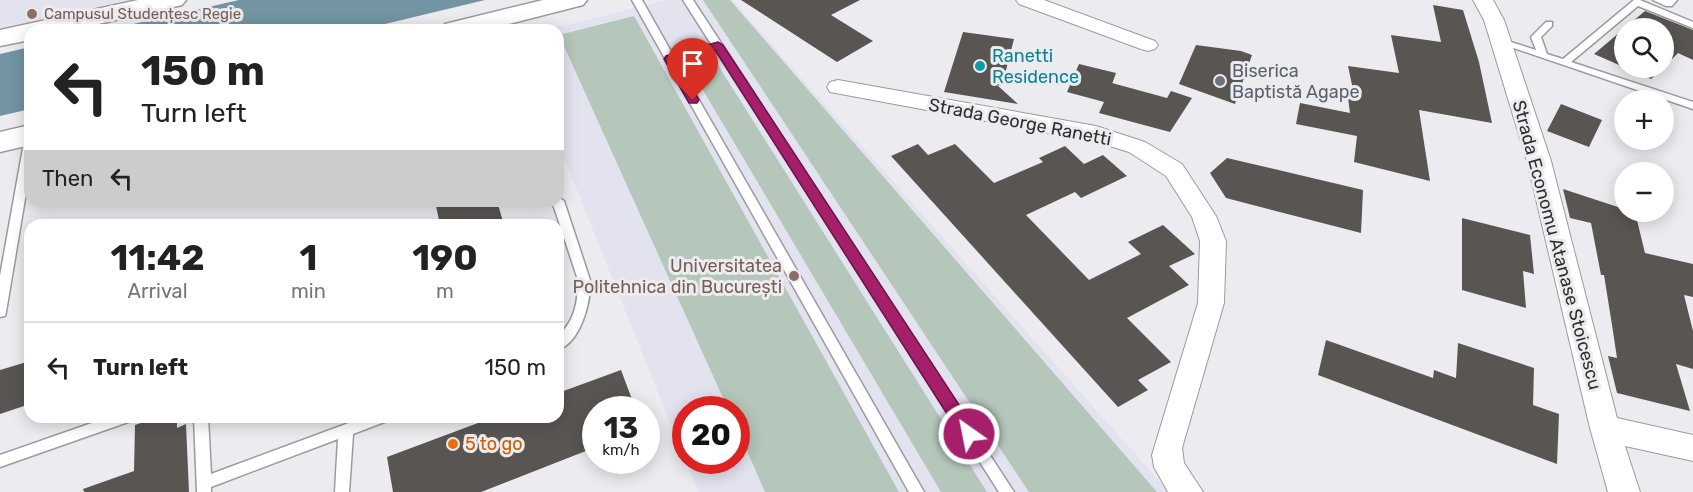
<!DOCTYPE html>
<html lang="en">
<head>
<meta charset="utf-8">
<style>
  body { margin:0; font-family:Rubik,sans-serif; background:#f6f6f6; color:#222; height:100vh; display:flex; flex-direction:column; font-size:22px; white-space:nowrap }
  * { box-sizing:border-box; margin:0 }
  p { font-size:20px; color:#767676 }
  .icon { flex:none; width:33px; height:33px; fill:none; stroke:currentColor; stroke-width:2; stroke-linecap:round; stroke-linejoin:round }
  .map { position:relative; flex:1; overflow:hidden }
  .details { position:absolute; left:24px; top:219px; width:540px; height:204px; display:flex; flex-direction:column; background:#fff; border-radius:18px; box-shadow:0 3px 15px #0003 }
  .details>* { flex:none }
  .banner { position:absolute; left:24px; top:24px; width:540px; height:183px; border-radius:18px; box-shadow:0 3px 15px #0003; background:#fff; color:#222; overflow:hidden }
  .buttons { position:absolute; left:1614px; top:18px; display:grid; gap:12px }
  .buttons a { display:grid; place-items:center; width:60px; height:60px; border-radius:50%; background:#fff; box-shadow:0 3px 15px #0003; font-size:30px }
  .speed { position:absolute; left:582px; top:396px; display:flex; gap:12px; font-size:30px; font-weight:700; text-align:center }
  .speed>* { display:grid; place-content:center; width:78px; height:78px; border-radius:50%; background:#fff; box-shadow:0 3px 15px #0003; line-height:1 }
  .speed small { font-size:15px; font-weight:400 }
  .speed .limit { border:9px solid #d22; background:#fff; color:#111 }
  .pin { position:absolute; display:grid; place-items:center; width:51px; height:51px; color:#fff; margin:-62px -26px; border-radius:50% 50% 50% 0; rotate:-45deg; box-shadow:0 0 6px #0007 }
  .pin .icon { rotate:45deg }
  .me { position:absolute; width:66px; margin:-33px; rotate:327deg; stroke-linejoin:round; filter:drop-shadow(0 0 4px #0008) }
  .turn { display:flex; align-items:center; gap:21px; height:126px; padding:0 18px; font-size:27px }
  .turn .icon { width:78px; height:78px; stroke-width:2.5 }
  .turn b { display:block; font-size:42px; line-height:51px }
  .then { display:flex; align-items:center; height:57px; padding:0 18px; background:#0003; gap:12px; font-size:22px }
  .eta { display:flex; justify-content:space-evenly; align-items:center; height:102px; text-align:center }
  .eta b { font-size:36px; font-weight:700; line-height:42px }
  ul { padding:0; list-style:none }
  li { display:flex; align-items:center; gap:18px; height:90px; padding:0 18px; border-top:2px solid #e0e0e0 }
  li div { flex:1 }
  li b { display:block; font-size:22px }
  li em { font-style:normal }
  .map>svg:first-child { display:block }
  .built { fill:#e3e3ef }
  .green { fill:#b4c7ba }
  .water { fill:#7394a3 }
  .building { fill:#595553 }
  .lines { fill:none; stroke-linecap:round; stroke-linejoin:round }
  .lane-casing { stroke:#9b9b9f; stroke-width:3 }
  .street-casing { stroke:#9b9b9f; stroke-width:2 }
  .secondary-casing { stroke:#9b9b9f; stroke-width:3 }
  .lane { fill:#fff; fill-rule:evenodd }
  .street { fill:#fff; fill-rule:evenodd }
  .secondary { fill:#fff; fill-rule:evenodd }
  .route { fill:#a51f6b; stroke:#6b1446; stroke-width:1.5 }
  .education-dot { fill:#8d6e63; stroke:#ececf0; stroke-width:2 }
  .culture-dot { fill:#0f9aa8; stroke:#ececf0; stroke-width:2 }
  .worship-dot { fill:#6b7280; stroke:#ececf0; stroke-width:2 }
  .food-dot { fill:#e8710a; stroke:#ececf0; stroke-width:2 }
  .labels { text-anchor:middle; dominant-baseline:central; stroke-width:6; stroke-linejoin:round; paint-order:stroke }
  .far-education-label { font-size:15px; fill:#785e54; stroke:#ececf0; text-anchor:start }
  .culture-label { font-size:18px; fill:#0d838f; stroke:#ececf0; text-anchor:start }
  .worship-label { font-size:18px; fill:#5b616d; stroke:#ececf0; text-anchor:start }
  .street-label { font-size:18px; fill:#2e2e30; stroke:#ececf0 }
  .education-label { font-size:18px; fill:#785e54; stroke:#ececf0; text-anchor:end }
  .food-label { font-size:18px; fill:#c56008; stroke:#ececf0; text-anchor:start }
</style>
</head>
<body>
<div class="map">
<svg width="1693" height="492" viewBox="0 0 1693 492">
  <rect width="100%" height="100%" fill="#ececf0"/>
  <path class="built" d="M0,0H129L0,28Z
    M666,0H732L1169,492H699L686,461L736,460V410H686L685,460L558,143V30H546Z"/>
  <path class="green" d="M703,0H730L1157,492H1029Z
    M634,16L899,492H765L737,428L736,410L728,409L559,35Z
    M709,51L987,492H941L684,58Z"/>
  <path class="water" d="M239,0H485L360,30H107Z
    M30,47V109L0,116V54Z"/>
  <path class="building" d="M741,0H860L831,15L873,41L837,62Z
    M1433,5L1463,10L1479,62L1492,123L1419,110L1430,181L1354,162L1357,136L1296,124L1300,103L1350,113L1348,98L1355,99L1348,66L1399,73L1391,35L1441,42Z
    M1645,11L1693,30V60L1678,53L1664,67V28H1624V68H1663L1651,79L1594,54Z
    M963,32L1014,39L1002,86L997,85L1018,104L944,92Z
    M1196,45L1241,51L1252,55L1235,104L1179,84Z
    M1079,64L1116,73L1111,87L1112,83L1167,98L1171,91L1192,98L1170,132L1099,113L1104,102L1067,92Z
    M1561,104L1602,120L1589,147L1547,131Z
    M918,144L928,155L955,144L994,183L1043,162L1039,158L1065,146L1084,164L1103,155L1127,176L1081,198L1075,192L1026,215L1089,280L1141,254L1128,242L1163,225L1195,254L1169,266L1189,285L1127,318L1171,362L1138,380L1148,390L1118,407L891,156Z
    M1227,158L1363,190L1361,233L1226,198L1210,173Z
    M1563,189L1624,209V212H1635L1645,253L1693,264V297L1684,295L1693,331V369L1676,364L1690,411L1617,393L1608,356L1617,358L1612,325L1604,275H1601L1591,223L1570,218Z
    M435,201H497L504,225H440Z
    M1462,218L1530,235L1534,274L1523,271L1526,308L1462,290Z
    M1326,340L1433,378L1434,370L1456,378L1458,343L1534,368L1533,405L1559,414L1557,464L1318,375Z
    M30,361V404L0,414V370Z
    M621,370L636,410H596V447L481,492H393L387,457L494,417H558V393Z
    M158,417H177V428L186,424L189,492H84L83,489L134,471L135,425Z"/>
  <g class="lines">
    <defs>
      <path id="lane" d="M632,0H642L673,55L711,44L683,0H693L1014,492H999L715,49L676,60L924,492H909Z
        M1634,0H1640L1693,22V28L1638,6L1571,62L1693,102V109L1496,42L1501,39L1536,50L1531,37L1546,22H1552V26L1541,37L1547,54L1563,59Z
        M1653,0H1677L1672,6H1666Z
        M30,133V169L6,312L5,316L0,317V276L25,137Z
        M558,197L564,201L590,280C591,302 581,342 558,350C558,332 563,334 571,319C577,307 578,293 578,280L552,201H558Z
        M109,417H133L131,421L0,467V455Z
        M194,417H208L211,474L365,417H389L387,421L353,434L349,492H335L338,439L211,487V492H197Z"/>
      <path id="street" d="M1016,0H1044L1155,41L1158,45L1155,49L1148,51L1141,49L1019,4Z
        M1473,0H1493L1504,20L1551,161L1617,418L1693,435V461L1625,446L1640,492H1608L1590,428L1527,161L1484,20Z
        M838,80L1096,126L1145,142L1182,164L1216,216L1226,241L1224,303L1182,448L1184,463L1203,492H1168L1154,467L1152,455L1198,303L1200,241L1192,217L1166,176L1129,152L1093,141L830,92L827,87L830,82Z"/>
      <path id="secondary" d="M138,0H186L182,5L72,30H30V40L0,46V30Z
        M543,0H587L583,5L485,30H441L445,24Z
        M30,125V145L0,152V132Z"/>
    </defs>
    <use href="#lane" class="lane-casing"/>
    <use href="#street" class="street-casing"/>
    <use href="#secondary" class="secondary-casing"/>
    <use href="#lane" class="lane"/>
    <use href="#street" class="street"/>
    <use href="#secondary" class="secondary"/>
  </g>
  <path class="route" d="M718,42L723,45L975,429L977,434L975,439L969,441L963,439L715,50L676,60L699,100L697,103H689L664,59L666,56Z"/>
  <g class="education-dot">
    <circle cx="32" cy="14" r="6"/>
    <circle cx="794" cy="276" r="6"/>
  </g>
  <circle class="culture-dot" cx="980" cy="66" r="6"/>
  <circle class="worship-dot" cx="1220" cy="81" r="6"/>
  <circle class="food-dot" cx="453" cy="444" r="6"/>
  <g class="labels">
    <g class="far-education-label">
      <text x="44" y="14">Campusul Studențesc Regie</text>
    </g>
    <g class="culture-label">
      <text x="992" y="56">Ranetti<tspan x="992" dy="21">Residence</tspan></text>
    </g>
    <g class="worship-label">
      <text x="1232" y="71">Biserica<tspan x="1232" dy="21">Baptistă Agape</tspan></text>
    </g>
    <g class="street-label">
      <text transform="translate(1020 122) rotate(11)">Strada George Ranetti</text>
      <text transform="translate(1557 245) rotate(75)">Strada Economu Atanase Stoicescu</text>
    </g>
    <g class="education-label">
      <text x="782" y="266">Universitatea<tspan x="782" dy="21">Politehnica din București</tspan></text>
    </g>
    <g class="food-label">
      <text x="465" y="444">5 to go</text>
    </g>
  </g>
</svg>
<div class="buttons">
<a><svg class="icon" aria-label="search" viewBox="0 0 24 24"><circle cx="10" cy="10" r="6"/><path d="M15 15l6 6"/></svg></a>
<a>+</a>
<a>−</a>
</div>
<div class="speed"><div>13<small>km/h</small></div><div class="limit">20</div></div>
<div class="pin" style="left:693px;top:100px;background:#d93025"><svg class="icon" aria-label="arrive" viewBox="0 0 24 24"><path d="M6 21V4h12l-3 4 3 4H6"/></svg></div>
<svg class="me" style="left:969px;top:434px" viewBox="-20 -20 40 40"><circle r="17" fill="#a51f6b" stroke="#fff" stroke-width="3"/><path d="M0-11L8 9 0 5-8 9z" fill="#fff"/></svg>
<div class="banner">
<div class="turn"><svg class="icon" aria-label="left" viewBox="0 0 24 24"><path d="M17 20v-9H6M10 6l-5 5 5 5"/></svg><div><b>150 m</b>Turn left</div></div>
<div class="then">Then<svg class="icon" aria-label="left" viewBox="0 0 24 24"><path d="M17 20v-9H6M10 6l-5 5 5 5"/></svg></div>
</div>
<section class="details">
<div class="eta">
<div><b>11:42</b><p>Arrival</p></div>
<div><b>1</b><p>min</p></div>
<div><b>190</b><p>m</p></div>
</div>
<ul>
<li><svg class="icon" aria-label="left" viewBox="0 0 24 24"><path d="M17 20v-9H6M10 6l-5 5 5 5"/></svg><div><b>Turn left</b></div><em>150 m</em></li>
</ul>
</section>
</div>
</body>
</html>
